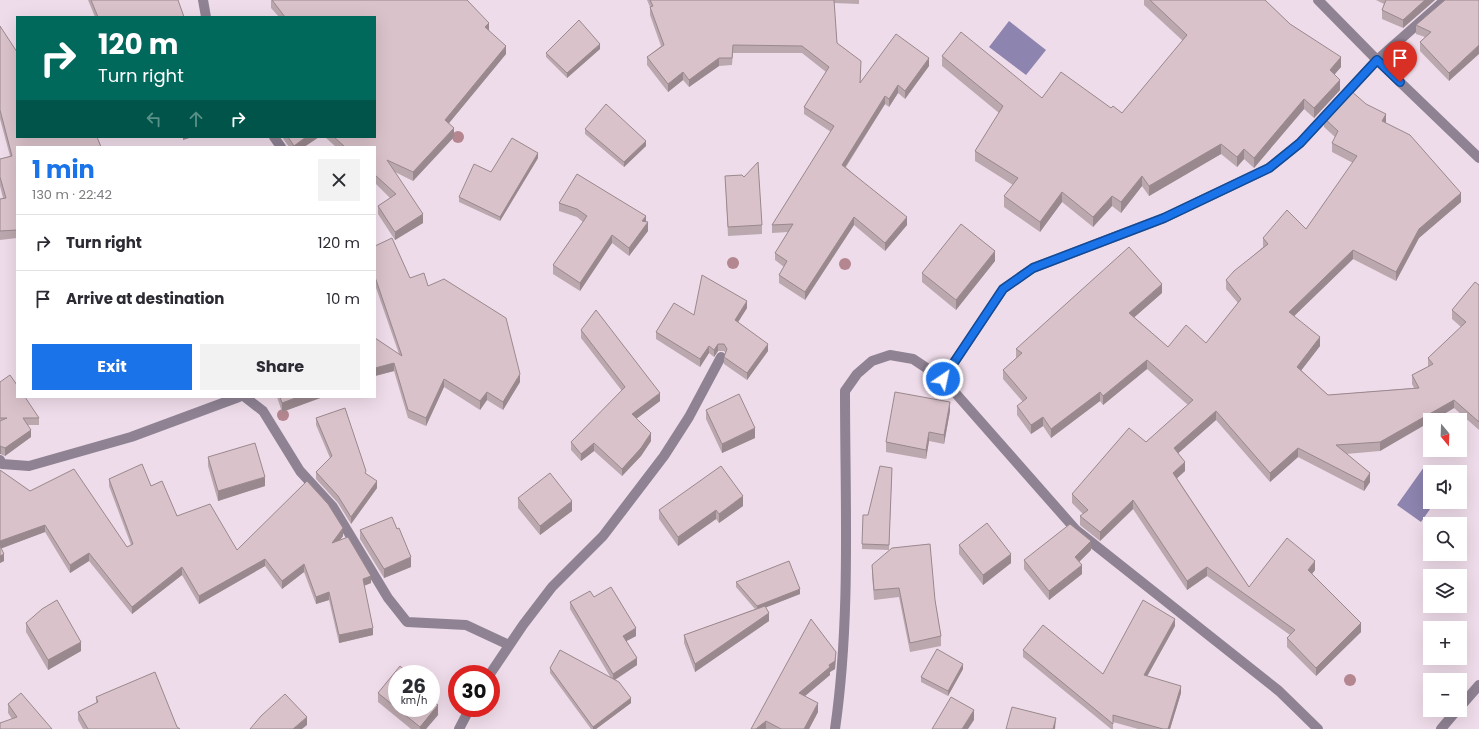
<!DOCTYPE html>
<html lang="en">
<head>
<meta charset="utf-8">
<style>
  body { margin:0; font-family:Poppins,sans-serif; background:#f2f2f3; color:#2b2b33; height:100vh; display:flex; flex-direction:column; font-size:15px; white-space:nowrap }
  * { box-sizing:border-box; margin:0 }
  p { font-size:13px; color:#7c7c81 }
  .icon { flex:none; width:22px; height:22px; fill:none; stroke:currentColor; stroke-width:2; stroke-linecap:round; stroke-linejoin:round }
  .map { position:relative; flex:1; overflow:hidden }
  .panel { position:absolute; left:16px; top:146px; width:360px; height:252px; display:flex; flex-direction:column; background:#fff; border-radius:0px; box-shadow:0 4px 16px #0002 }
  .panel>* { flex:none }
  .hud { position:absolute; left:16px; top:16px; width:360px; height:122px; border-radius:0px; box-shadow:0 4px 16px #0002; background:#00695c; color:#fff; overflow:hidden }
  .needle { width:26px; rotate:161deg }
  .buttons { position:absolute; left:1423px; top:413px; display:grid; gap:8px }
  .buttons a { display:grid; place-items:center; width:44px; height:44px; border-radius:0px; background:#fff; box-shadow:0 4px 16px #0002; font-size:20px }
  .speed { position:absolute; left:388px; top:665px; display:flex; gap:8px; font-size:20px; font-weight:700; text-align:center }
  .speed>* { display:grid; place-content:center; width:52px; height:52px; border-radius:50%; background:#fff; box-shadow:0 4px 16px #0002; line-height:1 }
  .speed small { font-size:10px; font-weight:400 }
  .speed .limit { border:6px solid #d22; background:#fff; color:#111 }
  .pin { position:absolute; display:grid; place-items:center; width:34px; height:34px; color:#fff; margin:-41px -17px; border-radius:50% 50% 50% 0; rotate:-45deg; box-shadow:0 0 4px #0007 }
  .pin .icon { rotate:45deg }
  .me { position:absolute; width:44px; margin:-22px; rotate:34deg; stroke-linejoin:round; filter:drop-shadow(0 0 3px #0008) }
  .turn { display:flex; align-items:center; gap:14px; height:84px; padding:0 16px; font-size:18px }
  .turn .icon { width:52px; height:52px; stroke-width:2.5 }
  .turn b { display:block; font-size:28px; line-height:34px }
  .lanes { display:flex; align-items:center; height:38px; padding:0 16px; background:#0003; justify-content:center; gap:20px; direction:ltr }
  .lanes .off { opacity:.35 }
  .round { display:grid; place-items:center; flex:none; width:42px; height:42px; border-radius:0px; background:#f2f2f3 }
  .overview { display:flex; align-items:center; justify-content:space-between; height:68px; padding:0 16px }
  h1 { font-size:24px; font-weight:700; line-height:30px; color:#1a73e8 }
  .primary-button { display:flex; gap:8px; margin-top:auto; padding:8px 16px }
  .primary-button a { flex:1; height:46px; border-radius:0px; background:#1a73e8; color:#fff; font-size:16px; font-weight:700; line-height:46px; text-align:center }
  .primary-button a+a { background:#f2f2f3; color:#2b2b33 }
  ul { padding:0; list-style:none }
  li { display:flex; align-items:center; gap:12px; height:56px; padding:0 16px; border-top:1px solid #e1e1e2 }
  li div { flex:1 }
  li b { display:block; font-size:15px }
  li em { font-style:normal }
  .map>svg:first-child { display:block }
  .water { fill:#8d84af }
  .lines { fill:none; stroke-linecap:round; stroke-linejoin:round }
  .minor { stroke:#8e8293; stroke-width:10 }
  .tree { fill:#b4868f }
  .wall { fill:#bba7ae }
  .shaded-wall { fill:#99888d }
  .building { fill:#dac2ca; stroke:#99888d }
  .route-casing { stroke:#114b97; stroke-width:10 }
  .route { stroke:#1a73e8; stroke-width:7 }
</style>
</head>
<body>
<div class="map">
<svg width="1479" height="729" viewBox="0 0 1479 729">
  <rect width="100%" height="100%" fill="#efdcea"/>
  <path class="water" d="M1009,21L1046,50L1026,75L989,47Z
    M1424,467L1431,472L1430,502H1435L1421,522L1397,505Z"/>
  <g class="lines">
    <path class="minor" d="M203,0L206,17
      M1318,0L1377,60L1479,158
      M274,137L281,147
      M943,379L1003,289L1033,268L1164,218L1269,168L1300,143L1377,60L1445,0
      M245,397L263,411L300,471L333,507L388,598L407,622L466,625L509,645
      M0,460L2,464L29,466L131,437L239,397
      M490,674L523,625L552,587L603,536L664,456L689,417L721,357
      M1460,707L1479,685
      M459,729L470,708
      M835,729C851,618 845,503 845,391L857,374L872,361L890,355L913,359L943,379L1076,530L1279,691L1318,729
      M1441,729L1457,710"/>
  </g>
  <g class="tree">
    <circle cx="458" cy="137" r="6"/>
    <circle cx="733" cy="263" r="6"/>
    <circle cx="845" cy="264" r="6"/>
    <circle cx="283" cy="415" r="6"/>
    <circle cx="1350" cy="680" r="6"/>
  </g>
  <path class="wall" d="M88,0H178L184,17H95Z
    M271,0H467L506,54L449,123L454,137L413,181L395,172L423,223L395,240L378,214V206L390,198L375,183V147H336L325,137H375V17H279L271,8Z
    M647,0H859V4L834,3L837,43L861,69L860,83L929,66L905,99L898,93L889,107L885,104L846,167L907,225L885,251L854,225L805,300L779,283V275L784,267L775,260V253L788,232L772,233V225L831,132L804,114V107L826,72L802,53H733L732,65L719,66L689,87L683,80L668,92L647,65V57L661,46L650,15V7Z
    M1144,0H1265L1290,24L1341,67L1334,74L1340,90L1314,118L1304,109L1254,168L1244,159L1237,167L1221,154L1149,196L1142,186L1121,213L1112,206L1093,227L1062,202L1040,232L1004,207V196L1013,185L975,161V151L999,113L942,66V56L1042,98L1122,113L1183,41L1144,5Z
    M1376,0H1435L1403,28L1382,19V10L1384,4Z
    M1479,0L1449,81L1420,51V42L1425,37L1416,34V25Z
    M0,26L17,147V238L0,240V199L3,198L0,186V159L10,156L0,119Z
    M600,49L567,78L546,57V53Z
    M1324,118L1386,123L1461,202L1419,238L1396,281L1353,259L1294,316L1320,346L1301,370L1328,395L1414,388L1412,384V375L1428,367V358L1461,327L1452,319V310L1479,285V430L1454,408L1434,420H1430L1380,451L1346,454L1370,482L1364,491L1298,457L1270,482L1216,420L1178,453L1185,471L1177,478L1249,587L1315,570L1312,574L1361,632L1316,676L1287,647V638L1290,635L1207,576L1187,590L1133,509L1100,541L1080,525V516L1083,514L1072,503V494L1146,442L1188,405L1147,369L1103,405L1100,401L1051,438L1043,426L1031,434L1017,415V406L1023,402L1003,379V370L1016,358V349L1162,293L1134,317L1168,347L1206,343L1238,303L1226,289V280L1263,247V238L1306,229L1353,163L1332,152V143L1335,137L1324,127Z
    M585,129L646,146L624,167L585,134Z
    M282,137H319L304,147H289Z
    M538,158L500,221L459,202V197L491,172Z
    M725,176L762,225V234L728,236Z
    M559,203L646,222L648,231L629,256L612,243L580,291L553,274V265L583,222L577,217L559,211Z
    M375,246L410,278L428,286L520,382L503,410L487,400L480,410L444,387L426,426L408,418L394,371L375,376L399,354L375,285Z
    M995,261L956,310L922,282V273Z
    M747,308L738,322L768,351L747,380L724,364V357L726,354L724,351H718L714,357L709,353L700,367L656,339V332L694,315Z
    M581,330L660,401L636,419L651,441L641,456L622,476L594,451L581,461L571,450V442L622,391L581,338Z
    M0,382L39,418V425H28L31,437L5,456L0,454Z
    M277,397H323L282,412Z
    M706,410L755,438L722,453L706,419Z
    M950,411L944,444L929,441L926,459L886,452V442Z
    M316,418L366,474L377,488L351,524L338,503L316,479V472L330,458L316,425Z
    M208,457L265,486L218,501L208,466Z
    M892,468L889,550L862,549V544L868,515Z
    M0,470L30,491L127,547L131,545L109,486V479L151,486L177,516L237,550L343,536L340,540L371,583L364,586L373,635L339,643L329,600L316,604L304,572L282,589L265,566L199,604L182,575L132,614L89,561L70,573L45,532L1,548L4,561L0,563Z
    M518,498L572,511L540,535L518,508Z
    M743,506L719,523L716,519L678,546L659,519V510Z
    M397,529L411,567L384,578L360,539V530Z
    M959,545L1011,563L983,585L959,554Z
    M1091,550L1079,562L1082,574L1049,600L1024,569V560Z
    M872,565L935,600L941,636V646L910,652L899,597L874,600L872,574Z
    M736,582L800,594L766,607L769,621L695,672L684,643V635L755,609L736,587Z
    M594,597L636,636L626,641L637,665L615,680L631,703L596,729H591L550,673V668L611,678L570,609V602Z
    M26,623L81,651L48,670L26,632Z
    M1175,626L1147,676L1181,693L1170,729H1138L1113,722V729H1111L1023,657V650L1103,674Z
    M836,660L835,669L830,672V675L805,696L818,712L809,729H751Z
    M963,669L948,696L921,682V677Z
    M397,674L438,715L426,729H411L378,702V693Z
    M96,697L177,727L180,729H83L78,720V712L96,703Z
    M8,704L52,729L12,719L8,713Z"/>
  <path class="shaded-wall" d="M1425,0H1435L1403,28V20Z
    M489,23V31L485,27Z
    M600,44V49L567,78V73Z
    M1479,45V54L1449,81V73Z
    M506,46V54L445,128V120Z
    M1341,57V67L1330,80V70Z
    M719,58V66L689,87V80Z
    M929,58V66L905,99V91Z
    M683,72V80L668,92V84Z
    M1340,80V90L1314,118V108Z
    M898,85V93L889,107V99Z
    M885,96V104L842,172V165Z
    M1304,99V109L1254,168V158Z
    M1386,114V123L1382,121Z
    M454,128V137L413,181V172Z
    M183,137H193L183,140Z
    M306,137H319L304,147H294V146Z
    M646,141V146L624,167V162Z
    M1221,144V154L1149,196V186Z
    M1244,149V159L1237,167V157Z
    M538,153V158L500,221V217Z
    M1142,176V186L1121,213V202Z
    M1062,192V202L1040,232V222Z
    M1461,193V202L1419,238L1396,281V272L1419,229Z
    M1112,196V206L1093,227V217Z
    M423,214V223L395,240V232Z
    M646,216V224L642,221Z
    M854,217V225L805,300V292Z
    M907,217V225L885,251V243Z
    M648,222V231L629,256V248Z
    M612,235V243L580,291V283Z
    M1353,250V259L1289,321V312Z
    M995,251V261L956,310V300Z
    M1162,284V293L1129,322V313Z
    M747,301V308L735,327V320Z
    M1320,337V346L1297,376V367Z
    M718,344V351L714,357V350Z
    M768,344V351L747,380V373Z
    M709,346V353L700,367V359Z
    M1147,360V369L1103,405V396Z
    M394,363V371L375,376V368Z
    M520,374V382L503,410V402Z
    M444,379V387L426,426V418Z
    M487,392V400L480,410V401Z
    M1100,392V401L1051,438V429Z
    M660,393V401L632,422V414Z
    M298,397H323L282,412V403Z
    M1454,400V408L1434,420H1430V422L1380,451V442Z
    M950,402V411L944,444V435Z
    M1216,411V420L1174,457V448Z
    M1043,417V426L1031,434V425Z
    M755,428V438L722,453V444Z
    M31,430V437L5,456V448Z
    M929,432V441L926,459V450Z
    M651,433V441L641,456L622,476V469Z
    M594,443V451L581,461V454Z
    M0,446H1V454H0Z
    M1298,448V457L1270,482V473Z
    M1185,462V471L1173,482V473Z
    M1370,473V482L1364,491V482Z
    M265,477V486L218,501V491Z
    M377,481V488L351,524V517Z
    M743,496V506L719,523V514Z
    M1133,500V509L1100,541V532Z
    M572,501V511L540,535V526Z
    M716,510V519L678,546V537Z
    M45,525V532L0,549V541Z
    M343,528V536L332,550V543Z
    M1091,541V550L1075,566V557Z
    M89,553V561L70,573V565Z
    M4,554V561L0,563V556Z
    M1011,554V563L983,585V575Z
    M411,557V567L384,578V569Z
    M265,559V566L199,604V596Z
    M1315,561V570L1308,579V570Z
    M304,564V572L282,589V581Z
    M1082,565V574L1049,600V591Z
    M182,567V575L132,614V607Z
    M1207,567V576L1187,590V581Z
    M371,576V583L363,586V579Z
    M800,589V594L757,611V606Z
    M329,592V600L316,604V597Z
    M769,613V621L695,672V664Z
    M1175,619V626L1144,682V675Z
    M1361,623V632L1316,676V668Z
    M373,628V635L339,643V635Z
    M636,628V636L623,643V636Z
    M81,642V651L48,670V660Z
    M836,652L835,669L830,672V675L799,701V693L829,665Z
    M637,658V665L613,681V674Z
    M963,664V669L948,696V691Z
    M1181,686V693L1170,729H1168Z
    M631,698V703L596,729H593V727Z
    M818,703V712L809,729H804Z
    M438,705V715L426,729H420V727Z
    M974,710V720L968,729H962Z
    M307,717V725L302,729H293Z
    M1056,718L1055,729H1053Z
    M766,721V729H756Z"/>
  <path class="building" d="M91,0H178L184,17H98Z
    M272,0H467L489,23L485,27L506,46L445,120L454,128L413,172L387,160L423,214L395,232L378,206L396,194L375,175V147H345L334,137H375V17H285Z
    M650,0H834L837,43L861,61L860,83L896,34L929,58L905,91L898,85L889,99L885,96L842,165L907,217L885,243L854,217L805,292L779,275L787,261L775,253L793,224L772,225L834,126L804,107L829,67L802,46L733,45L732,58H719L689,80L683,72L668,84L647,57L664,45L650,7L653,6Z
    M1150,0H1265L1290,24L1341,57L1330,70L1340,80L1314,108L1304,99L1254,158L1244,149L1237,157L1221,144L1149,186L1142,176L1121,202L1112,196L1093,217L1062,192L1040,222L1004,196L1018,178L975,151L1003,106L942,56L961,32L1042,98L1061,72L1111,108L1113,106L1122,113L1187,35Z
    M1386,0H1425L1403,20L1382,10Z
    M1445,0H1479V45L1449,73L1420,42L1431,32L1416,25Z
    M579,20L600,44L567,73L546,53Z
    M0,26L17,52V137H97L101,147H17V230L0,231V199L6,198L0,177V159L12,156L0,110Z
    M1350,90L1366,104L1386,114L1382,121L1410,135L1461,193L1419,229L1396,272L1353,250L1289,312L1320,337L1297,367L1328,395L1419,388L1412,375L1433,364L1428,358L1466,322L1452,310L1475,282L1479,285V422L1454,400L1380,442L1336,445L1370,473L1364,482L1298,448L1270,473L1216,411L1174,448L1185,462L1173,473L1249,587L1287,538L1315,561L1308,570L1361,623L1316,668L1287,638L1295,630L1207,567L1187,581L1133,500L1100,532L1080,516L1088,510L1072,494L1129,428L1146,442L1193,400L1147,360L1103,396L1100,392L1051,429L1043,417L1031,425L1017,406L1027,398L1003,370L1022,353L1016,349L1129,247L1162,284L1129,313L1168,347L1186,325L1206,343L1241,299L1226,280L1234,271L1268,244L1263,238L1287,210L1306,229L1357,156L1332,143L1338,131L1324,118Z
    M606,104L646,141L624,162L585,129Z
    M288,137H306L294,146Z
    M512,138L538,153L500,217L459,197L474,164L491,172Z
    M758,162L762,225L728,227L725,176L742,175L744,177Z
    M577,174L646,216L642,221L648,222L629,248L612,235L580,283L553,265L587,216L577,209L559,203Z
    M961,224L995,251L956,300L922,273Z
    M392,238L410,278L424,273L428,286L444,279L506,318L520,374L503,402L487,392L480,401L444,379L426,418L408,410L394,363L375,368V338L402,356L375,277V246Z
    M702,275L747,301L735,320L768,344L747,373L724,357L727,349L724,344H718L714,350L709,346L700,359L656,332L674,303L694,315Z
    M596,310L660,393L632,414L651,433L641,448L622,469L594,443L581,454L571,442L625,387L581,330Z
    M10,375L17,385V397H25L39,418H23L31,430L5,448L0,446V421L7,418H0V382Z
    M895,392L950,402L944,435L929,432L926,450L886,442Z
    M739,394L755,428L722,444L706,410Z
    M280,397H298L282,403Z
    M345,408L366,471L365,473L377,481L351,517L338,496L316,472L332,456L316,418Z
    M255,443L265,477L218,491L208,457Z
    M142,464L151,486L162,481L177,516L210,504L237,550L307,481L328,504L343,528L332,543L348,537L371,576L363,579L373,628L339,635L329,592L316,597L304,564L282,581L265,559L199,596L182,567L132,607L89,553L70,565L45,525L0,541V470L30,491L74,469L127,547L133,544L109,479Z
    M721,466L743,496L719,514L716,510L678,537L659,510Z
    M880,466L892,468L889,545L862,544L863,515H868Z
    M550,473L572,501L540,526L518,498Z
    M392,517L397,529L399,528L411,557L384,569L360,530Z
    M987,523L1011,554L983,575L959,545Z
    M1070,524L1091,541L1075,557L1082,565L1049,591L1024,560Z
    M930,544L935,600L941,636L910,643L899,588L874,590L872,565L892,548Z
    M0,546L4,554L0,556Z
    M789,561L800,589L757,606L736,582Z
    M611,587L636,628L623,636L637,658L613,674L570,602L590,591L594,597Z
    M57,600L81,642L48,660L26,623L42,609Z
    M1143,600L1175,619L1144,675L1181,686L1168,729H1163L1113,715V724L1023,650L1043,625L1103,674Z
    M765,606L769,613L695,664L684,635Z
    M811,619L836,652L835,661L829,665L830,667L799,693L818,703L804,729H781L766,721L756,729H751Z
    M937,649L963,664L948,691L921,677Z
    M560,650L619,682L631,698L593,727L550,668Z
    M400,666L409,674H397V708H431V700L438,705L420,727L378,693Z
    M155,672L177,727L180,729H88L78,712L98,702L96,697Z
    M21,693L52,729H0V723L17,717L8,704Z
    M285,694L307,717L293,729H250L261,716Z
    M951,697L974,710L962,729H932Z
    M1012,707L1056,718L1053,729H1006Z"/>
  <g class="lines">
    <defs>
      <path id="route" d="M943,379L1003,289L1033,268L1164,218L1269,168L1300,143L1377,60L1400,82"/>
    </defs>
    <use href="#route" class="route-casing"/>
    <use href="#route" class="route"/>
  </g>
</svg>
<div class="buttons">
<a><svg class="needle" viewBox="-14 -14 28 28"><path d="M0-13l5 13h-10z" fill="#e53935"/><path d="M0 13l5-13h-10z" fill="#7c7c81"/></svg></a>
<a><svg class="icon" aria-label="sound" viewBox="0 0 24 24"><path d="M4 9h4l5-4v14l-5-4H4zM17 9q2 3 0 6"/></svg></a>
<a><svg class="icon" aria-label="search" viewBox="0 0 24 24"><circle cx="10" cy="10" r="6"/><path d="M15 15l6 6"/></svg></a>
<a><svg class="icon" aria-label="layers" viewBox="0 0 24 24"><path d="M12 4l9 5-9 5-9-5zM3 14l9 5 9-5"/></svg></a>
<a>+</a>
<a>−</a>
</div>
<div class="speed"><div>26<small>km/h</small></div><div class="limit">30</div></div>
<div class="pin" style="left:1400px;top:82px;background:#d93025"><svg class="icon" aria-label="arrive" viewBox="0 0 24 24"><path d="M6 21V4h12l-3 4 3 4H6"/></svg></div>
<svg class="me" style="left:943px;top:379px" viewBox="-20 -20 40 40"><circle r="17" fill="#1a73e8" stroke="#fff" stroke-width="3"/><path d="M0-11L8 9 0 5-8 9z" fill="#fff"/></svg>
<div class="hud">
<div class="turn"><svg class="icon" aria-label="right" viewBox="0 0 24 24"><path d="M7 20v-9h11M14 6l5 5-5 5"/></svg><div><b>120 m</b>Turn right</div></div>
<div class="lanes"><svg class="icon off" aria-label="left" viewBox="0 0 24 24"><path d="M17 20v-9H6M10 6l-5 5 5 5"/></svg><svg class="icon off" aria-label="ahead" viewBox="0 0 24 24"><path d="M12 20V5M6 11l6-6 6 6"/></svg><svg class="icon" aria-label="right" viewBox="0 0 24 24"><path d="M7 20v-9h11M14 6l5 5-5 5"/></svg></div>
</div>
<section class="panel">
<div class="overview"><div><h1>1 min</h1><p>130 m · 22:42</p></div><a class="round"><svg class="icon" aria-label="close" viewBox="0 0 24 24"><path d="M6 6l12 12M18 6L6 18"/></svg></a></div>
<ul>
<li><svg class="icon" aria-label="right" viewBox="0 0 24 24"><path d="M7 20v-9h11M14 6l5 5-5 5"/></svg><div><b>Turn right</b></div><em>120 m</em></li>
<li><svg class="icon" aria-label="arrive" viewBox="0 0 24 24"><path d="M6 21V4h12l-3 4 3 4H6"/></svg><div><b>Arrive at destination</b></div><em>10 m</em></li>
</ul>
<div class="primary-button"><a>Exit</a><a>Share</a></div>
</section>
</div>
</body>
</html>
